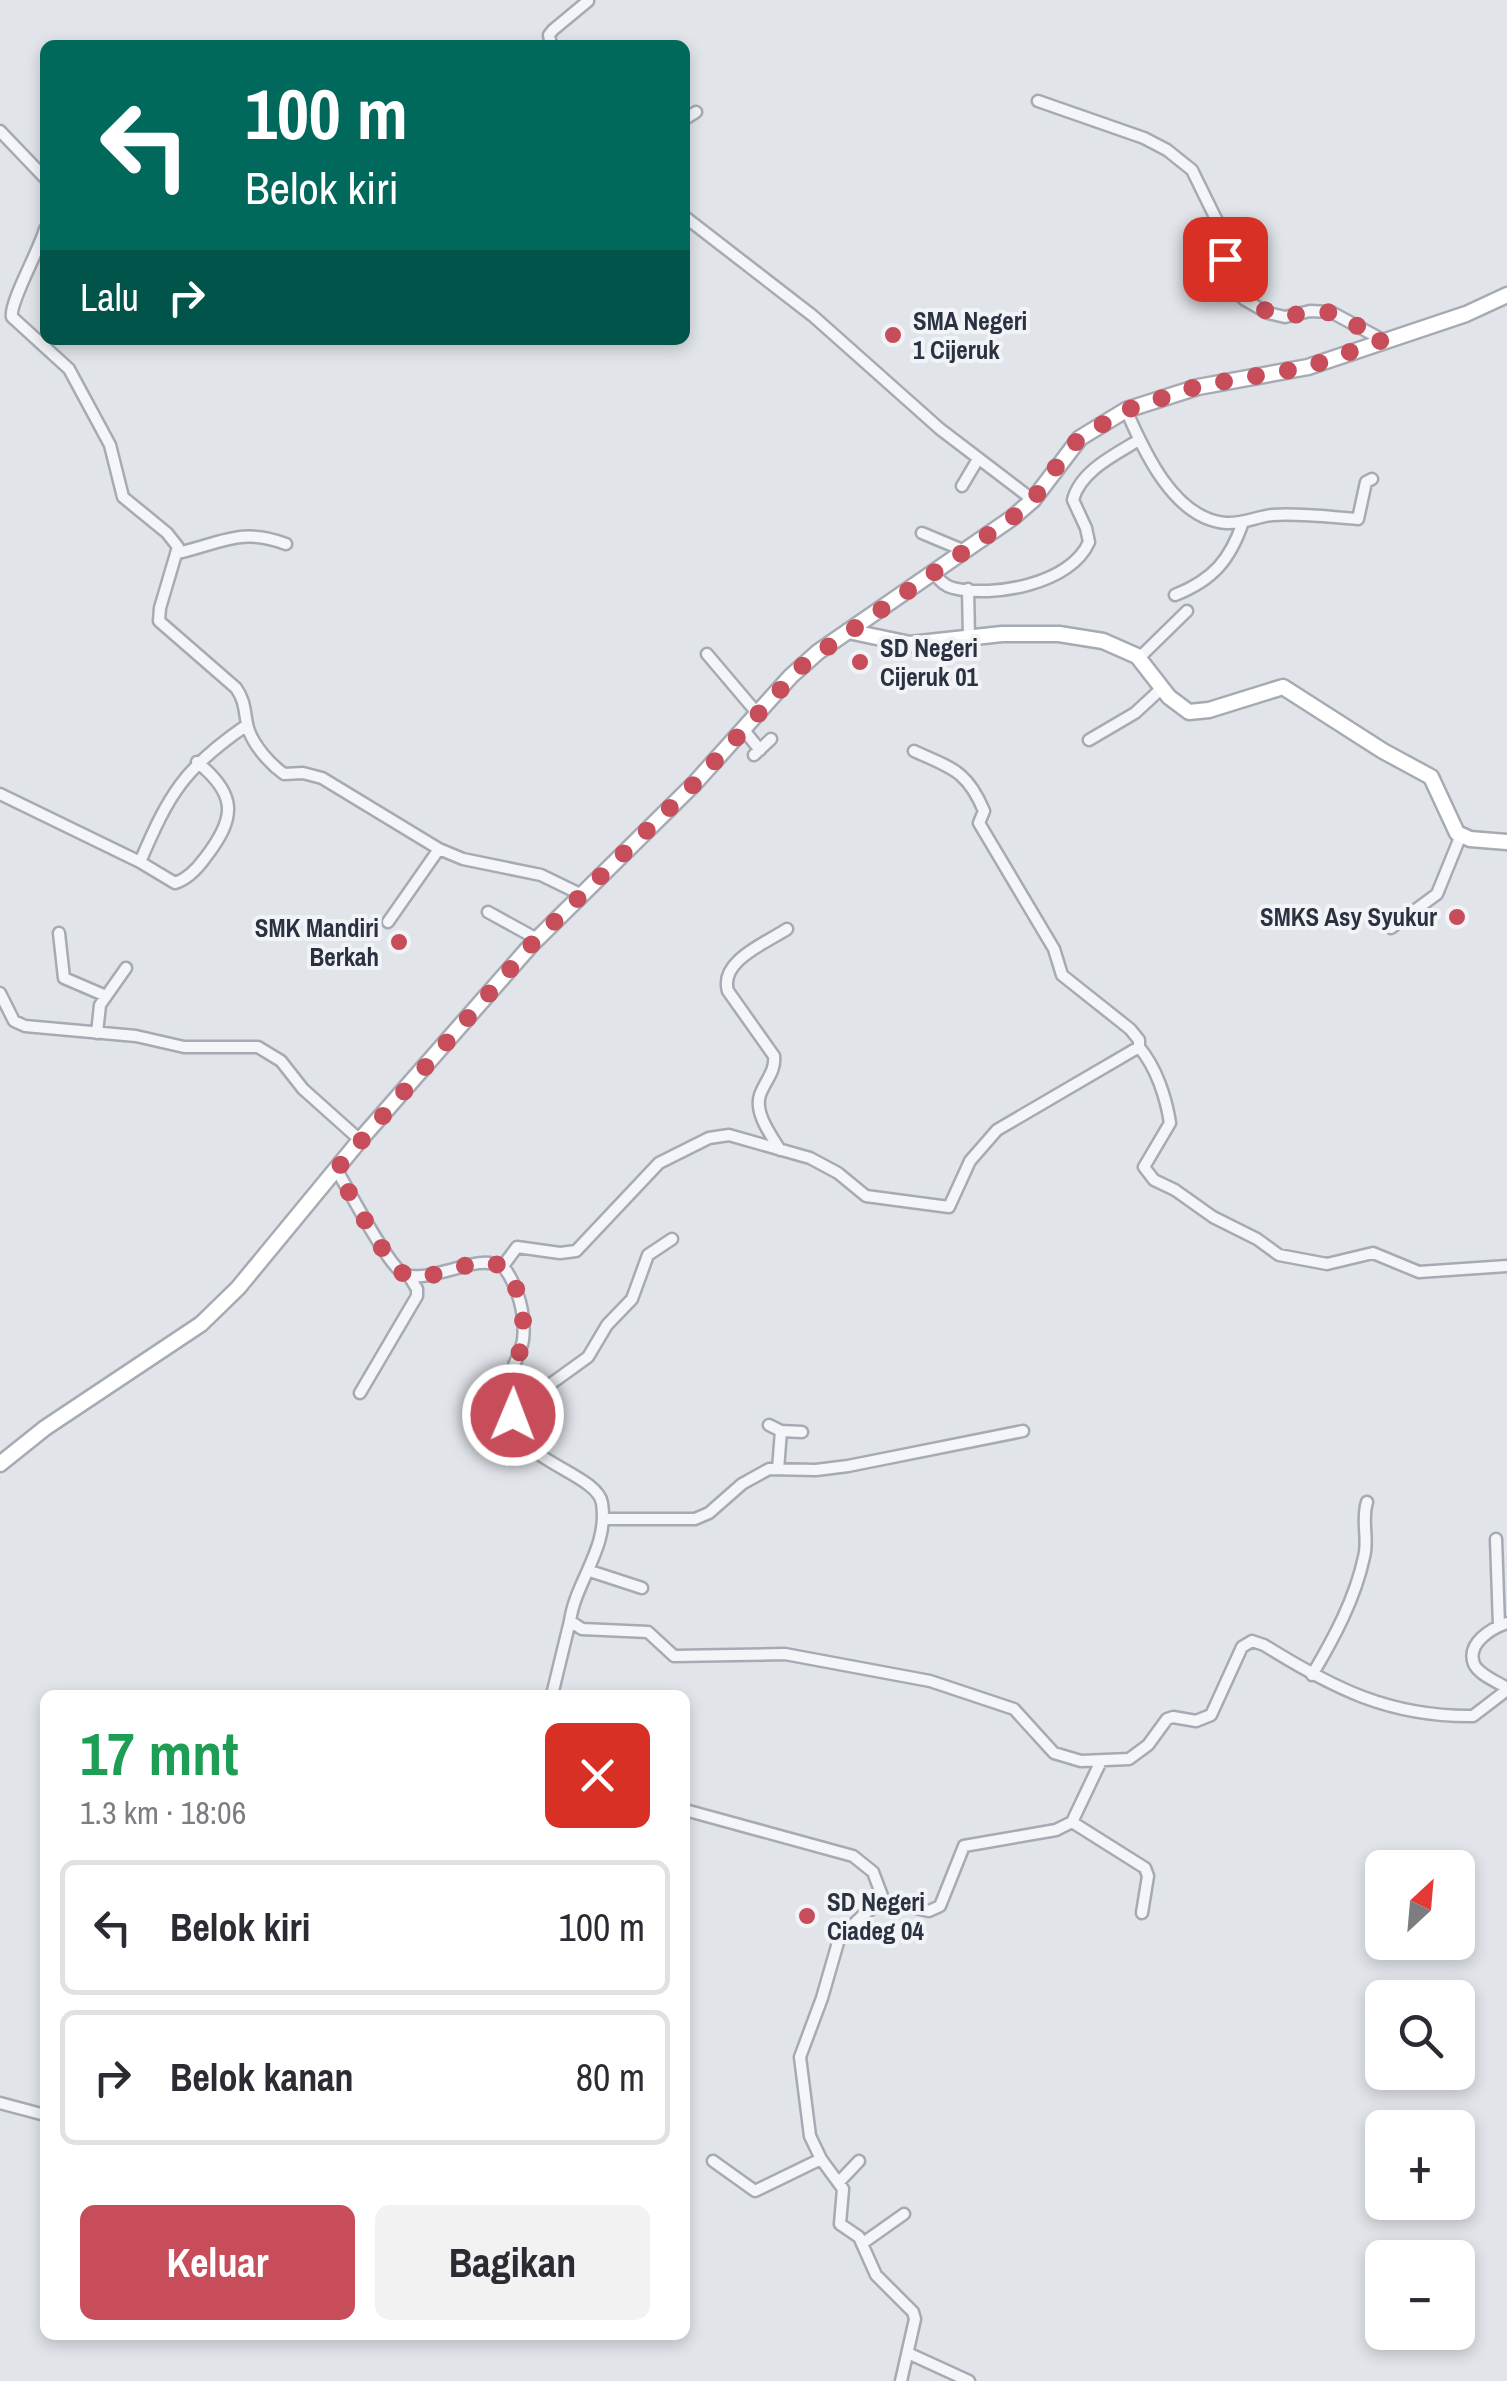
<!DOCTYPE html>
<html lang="id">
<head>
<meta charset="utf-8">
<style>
  body { margin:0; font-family:"Archivo Narrow",sans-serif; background:#f2f2f3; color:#2b2b33; height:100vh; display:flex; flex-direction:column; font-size:38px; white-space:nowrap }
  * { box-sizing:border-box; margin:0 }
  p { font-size:32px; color:#7c7c81 }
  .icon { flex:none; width:55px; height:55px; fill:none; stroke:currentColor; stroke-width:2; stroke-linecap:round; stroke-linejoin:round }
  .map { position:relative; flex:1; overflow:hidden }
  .side { position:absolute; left:40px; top:1690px; width:650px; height:650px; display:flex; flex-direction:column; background:#fff; border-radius:15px; box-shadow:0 5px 15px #0003 }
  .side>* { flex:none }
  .guide { position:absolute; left:40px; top:40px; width:650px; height:305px; border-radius:15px; box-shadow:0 5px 15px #0003; background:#00695c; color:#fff; overflow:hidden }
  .needle { width:65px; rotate:26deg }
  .fabs { position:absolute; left:1365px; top:1850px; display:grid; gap:20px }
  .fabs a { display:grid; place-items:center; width:110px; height:110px; border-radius:15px; background:#fff; box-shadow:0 5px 15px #0003; font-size:50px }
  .pin { position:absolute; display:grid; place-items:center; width:85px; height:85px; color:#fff; margin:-42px; border-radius:20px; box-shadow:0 5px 15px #0006 }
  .me { position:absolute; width:110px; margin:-55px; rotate:1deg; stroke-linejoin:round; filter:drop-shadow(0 0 8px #0008) }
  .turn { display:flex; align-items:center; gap:35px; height:210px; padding:0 40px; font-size:45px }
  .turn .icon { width:130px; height:130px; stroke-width:2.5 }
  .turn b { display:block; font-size:70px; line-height:85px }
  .then { display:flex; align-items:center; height:95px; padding:0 40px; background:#0003; gap:20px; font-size:38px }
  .round { display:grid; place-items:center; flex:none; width:105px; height:105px; border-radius:15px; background:#f2f2f3 }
  .overview { display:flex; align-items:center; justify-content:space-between; height:170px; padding:0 40px }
  h1 { font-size:60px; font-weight:800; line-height:75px; color:#1e9e55 }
  .primary-button { display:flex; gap:20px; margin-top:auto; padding:20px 40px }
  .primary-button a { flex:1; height:115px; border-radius:15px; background:#c74d5a; color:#fff; font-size:40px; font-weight:800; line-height:115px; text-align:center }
  .primary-button a+a { background:#f2f2f3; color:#2b2b33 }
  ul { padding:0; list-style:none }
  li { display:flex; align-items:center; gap:30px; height:135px; margin:0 20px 15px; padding:0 20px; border:5px solid #e1e1e2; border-radius:15px }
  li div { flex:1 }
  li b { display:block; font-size:38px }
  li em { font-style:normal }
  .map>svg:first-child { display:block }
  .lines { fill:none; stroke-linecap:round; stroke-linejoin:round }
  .street-casing { stroke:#a6abb3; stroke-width:15 }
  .secondary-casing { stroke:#a6abb3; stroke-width:19 }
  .street { stroke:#f4f5f8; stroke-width:10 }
  .secondary { stroke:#fff; stroke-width:14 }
  .route { stroke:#c74d5a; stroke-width:18; stroke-dasharray:0 32.4 }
  .poi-dot { fill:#c74d5a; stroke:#f1f3f7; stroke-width:4 }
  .labels { text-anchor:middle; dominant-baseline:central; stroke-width:8; stroke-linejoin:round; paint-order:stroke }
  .poi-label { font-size:25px; font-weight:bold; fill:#2a3140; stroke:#f1f3f7; text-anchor:start }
</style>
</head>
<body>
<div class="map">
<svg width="1507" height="2381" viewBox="0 0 1507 2381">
  <rect width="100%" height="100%" fill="#e1e4e9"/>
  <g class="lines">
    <defs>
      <path id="street" d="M551,45L549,35L553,30L588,1
        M1038,101L1144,138L1167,150L1192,170L1218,223L1230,286L1245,300L1268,313L1285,317L1310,311L1331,312L1383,340
        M685,119L696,112
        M0,131L45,178
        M685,217L813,316L940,429L1033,500
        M45,229C39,251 9,303 12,317L69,369L110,445L123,497L167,533L178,547L160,608L159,621L236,688C246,702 244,713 248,728C253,745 270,764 284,774L303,773L322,778L439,849L463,859L541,875L580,894
        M1126,410C1144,451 1174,519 1226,523C1242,524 1256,517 1272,515C1299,513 1330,517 1358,519L1366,482L1372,479
        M962,486L978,459
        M922,533L965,551
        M178,553C221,543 242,527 286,544
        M934,574C939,579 944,586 953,588C993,598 1071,584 1089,542L1086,528L1073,500C1080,471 1116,454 1139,440
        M968,589L969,638
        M1175,595C1213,580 1230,560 1243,522
        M707,654L757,713
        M1139,658L1187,611
        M743,729L760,750
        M1089,740L1135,713L1162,688
        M914,751C951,768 967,770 984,811L979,823L1054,949L1062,975L1130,1029L1139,1040V1047
        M754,755L771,739
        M197,762C238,795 236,818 205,858C197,869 188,879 175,883L140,862C169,794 184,768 247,725
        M0,794L140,862
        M488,912L537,939
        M388,922L439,849
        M1391,928L1437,894L1461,835
        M59,933L64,978L106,996
        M0,993L14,1021L25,1026L136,1036L184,1047H258L281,1061L303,1089L360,1140
        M97,1033L100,1005L126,968
        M780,1150C771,1135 754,1113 760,1095C765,1081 776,1071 774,1056L728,991C719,961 766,943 787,929
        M336,1169C349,1190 388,1266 404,1274C415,1279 430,1275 442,1272C464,1267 481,1258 503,1266C518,1286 526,1315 523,1340C521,1353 513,1363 511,1376C506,1394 511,1421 521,1436C537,1464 598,1478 602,1503C609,1548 576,1580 570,1621L582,1629L648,1632L674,1656L785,1654L930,1681L1014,1709L1054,1753L1081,1761L1129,1759L1148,1745L1167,1719L1173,1717L1196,1721L1211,1715L1242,1647L1252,1641L1264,1645C1333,1688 1389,1717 1473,1716L1507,1690
        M503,1266L517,1247L560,1253L576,1251L659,1163L709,1138L729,1135L810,1158L838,1173L866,1196L949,1207L970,1161L997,1130L1139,1047C1156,1067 1166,1097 1170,1123L1144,1167L1154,1180L1175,1190L1213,1217L1257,1239L1279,1255L1327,1264L1373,1253L1419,1272L1507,1266
        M360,1393L417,1296V1289L409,1276
        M769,1425L781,1431L802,1432
        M521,1436L545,1388L588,1357L607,1325L632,1299L648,1255L672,1239
        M778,1469L781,1431
        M603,1519H695L709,1513L742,1484L769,1469L816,1470L848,1466L1023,1431
        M1496,1539L1499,1626
        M590,1571L642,1588
        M1507,1623C1492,1628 1466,1643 1474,1664C1479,1675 1498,1682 1507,1688
        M1312,1675C1334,1638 1355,1599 1364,1557C1369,1539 1361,1521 1367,1502
        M552,1695L570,1621
        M685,1810L853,1856L873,1872L884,1901
        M1072,1822L1145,1868L1148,1876L1142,1913
        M0,2103L45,2115
        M713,2161L755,2191L821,2159
        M839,2182L859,2161
        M863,2243L904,2214
        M910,2354L969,2381
        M901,2381L915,2319L913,2312L876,2275L859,2237L840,2224L843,2189L821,2159L810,2136L800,2057L822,1998L839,1939L864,1914L884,1901L929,1911L940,1906L964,1846L1056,1830L1072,1822L1101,1761"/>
      <path id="secondary" d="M848,631L910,644L1002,634H1059L1103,641L1137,656L1169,697L1189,712L1209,710L1283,687L1383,751L1431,777L1457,833L1470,839L1507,842
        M0,1464L45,1428L201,1324L238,1288L360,1140L532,944L694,784L791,676L818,652L1012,518L1033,500L1080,438L1126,410L1198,387L1308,367L1466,314L1507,295"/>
    </defs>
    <use href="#street" class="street-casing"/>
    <use href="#secondary" class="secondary-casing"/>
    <use href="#street" class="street"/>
    <use href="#secondary" class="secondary"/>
  </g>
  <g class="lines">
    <path class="route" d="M513,1415C510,1400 507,1385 512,1370C516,1360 521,1351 523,1341C526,1324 520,1305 516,1288C499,1234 444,1284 408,1276C389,1271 349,1190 336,1170L532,944L694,784L805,663L1012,518L1033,500L1068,450L1080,438L1126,410L1198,386L1308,367L1383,340L1332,312L1276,316L1246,300L1230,286L1225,259"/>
  </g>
  <g class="poi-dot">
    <circle cx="893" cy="335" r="10"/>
    <circle cx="860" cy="662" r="10"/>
    <circle cx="1457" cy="917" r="10"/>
    <circle cx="399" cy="942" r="10"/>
    <circle cx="807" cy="1916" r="10"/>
  </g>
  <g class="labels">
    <g class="poi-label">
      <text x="913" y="321">SMA Negeri<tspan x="913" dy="29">1 Cijeruk</tspan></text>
      <text x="880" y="648">SD Negeri<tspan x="880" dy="29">Cijeruk 01</tspan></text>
      <text x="1437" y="917" text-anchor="end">SMKS Asy Syukur</text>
      <text x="379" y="928" text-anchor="end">SMK Mandiri<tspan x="379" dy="29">Berkah</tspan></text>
      <text x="827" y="1902">SD Negeri<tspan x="827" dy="29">Ciadeg 04</tspan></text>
    </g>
  </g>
</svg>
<div class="fabs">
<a><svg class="needle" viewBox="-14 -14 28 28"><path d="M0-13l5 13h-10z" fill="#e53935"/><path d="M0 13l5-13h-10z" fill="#7c7c81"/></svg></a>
<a><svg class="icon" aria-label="search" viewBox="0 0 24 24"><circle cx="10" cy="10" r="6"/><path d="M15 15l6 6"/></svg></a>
<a>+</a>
<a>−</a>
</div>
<div class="pin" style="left:1225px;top:259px;background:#d93025"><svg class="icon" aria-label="arrive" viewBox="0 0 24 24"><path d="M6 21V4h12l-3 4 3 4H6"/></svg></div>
<svg class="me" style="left:513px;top:1415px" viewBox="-20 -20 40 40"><circle r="17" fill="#c74d5a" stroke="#fff" stroke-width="3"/><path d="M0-11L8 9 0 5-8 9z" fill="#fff"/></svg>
<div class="guide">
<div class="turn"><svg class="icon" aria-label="left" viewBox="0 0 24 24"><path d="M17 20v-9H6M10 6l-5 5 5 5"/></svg><div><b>100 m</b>Belok kiri</div></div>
<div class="then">Lalu<svg class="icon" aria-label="right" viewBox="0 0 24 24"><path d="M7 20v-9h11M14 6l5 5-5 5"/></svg></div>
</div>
<section class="side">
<div class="overview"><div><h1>17 mnt</h1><p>1.3 km · 18:06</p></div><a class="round" style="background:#d93025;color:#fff"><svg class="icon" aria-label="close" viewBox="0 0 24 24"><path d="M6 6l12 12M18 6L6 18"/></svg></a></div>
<ul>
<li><svg class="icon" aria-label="left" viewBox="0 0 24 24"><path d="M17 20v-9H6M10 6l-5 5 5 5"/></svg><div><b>Belok kiri</b></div><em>100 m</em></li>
<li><svg class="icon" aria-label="right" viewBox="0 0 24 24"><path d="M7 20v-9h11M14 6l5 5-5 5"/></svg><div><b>Belok kanan</b></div><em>80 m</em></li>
</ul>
<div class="primary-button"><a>Keluar</a><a>Bagikan</a></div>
</section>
</div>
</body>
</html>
